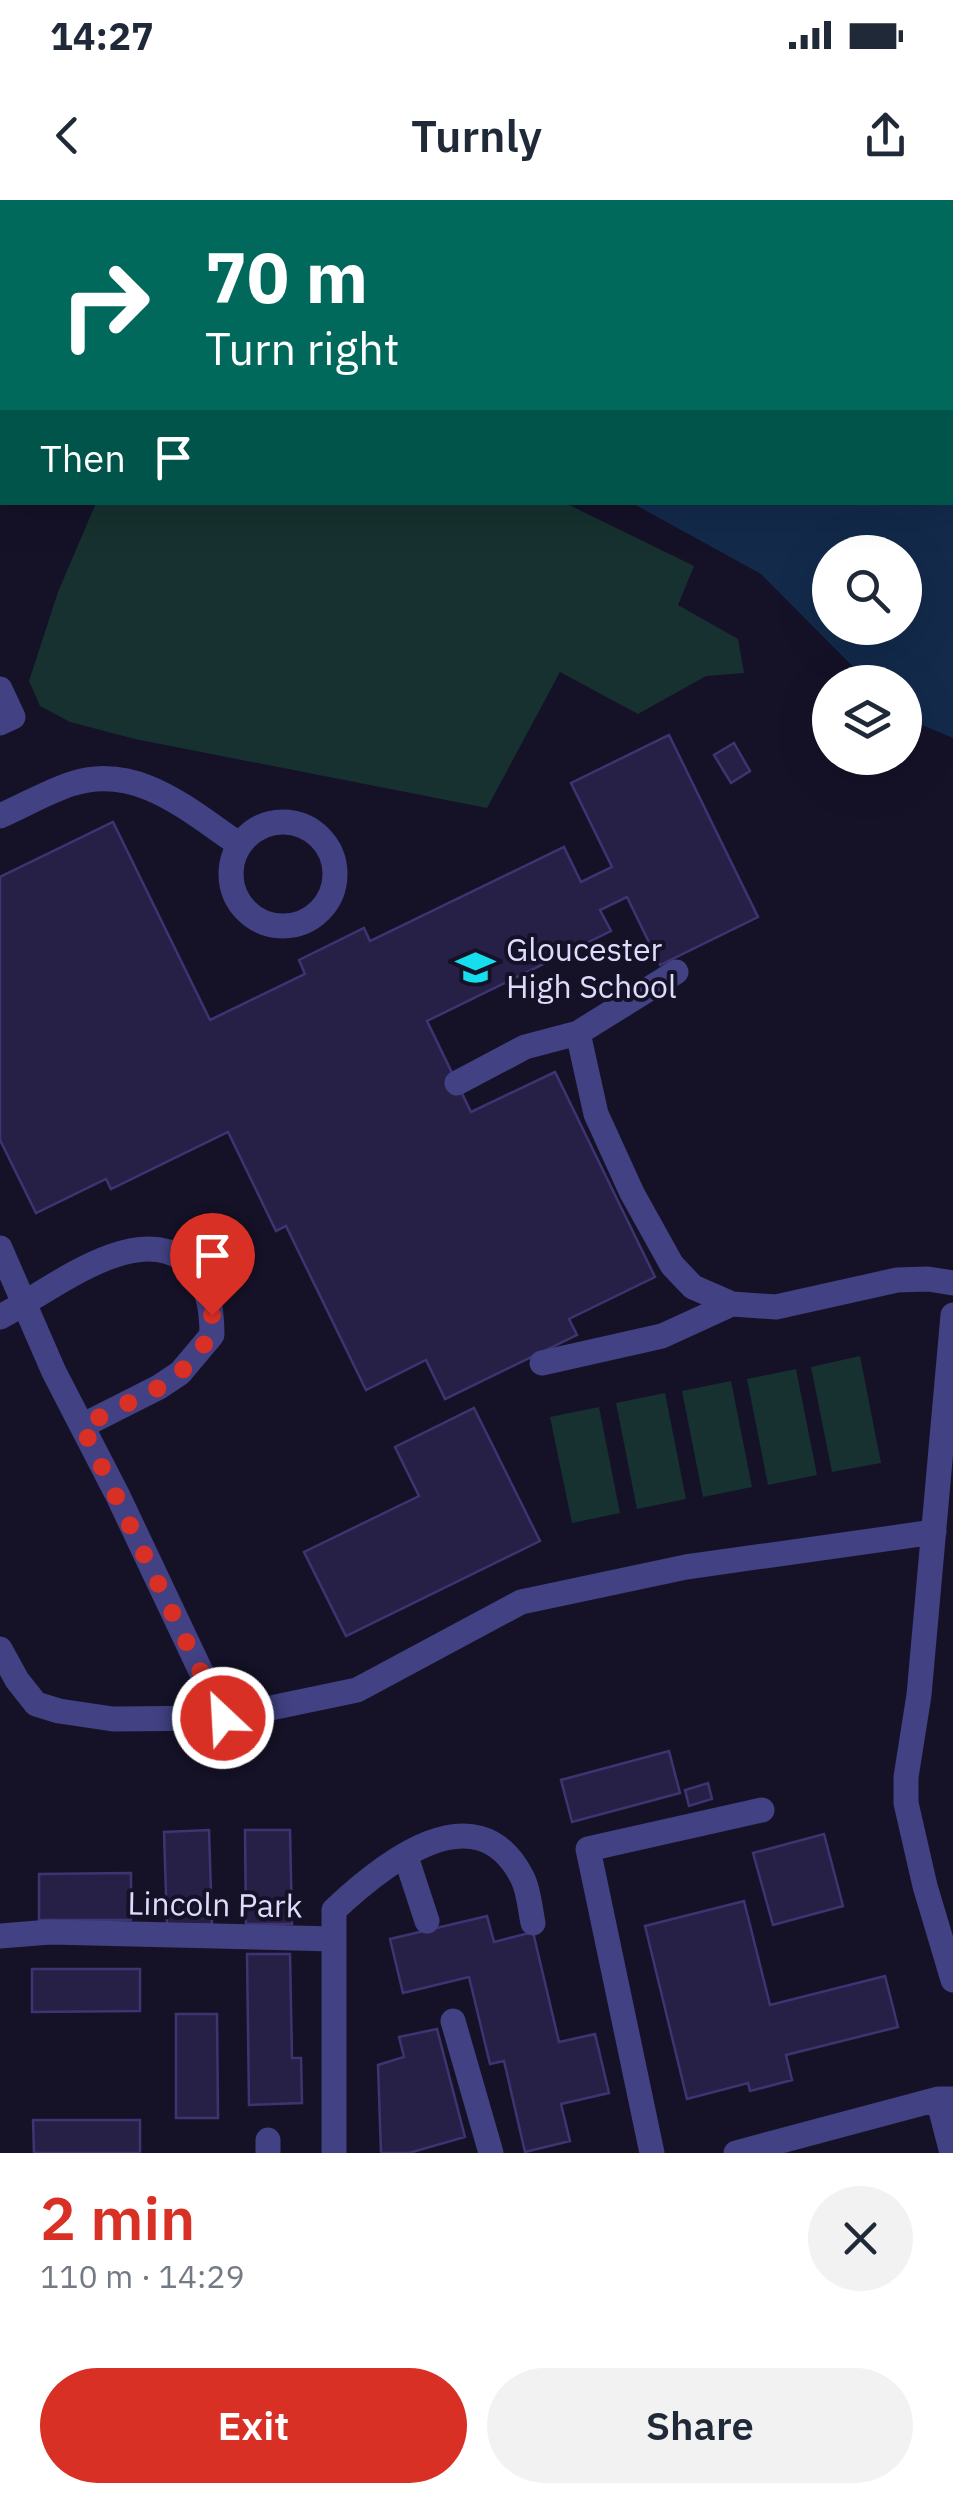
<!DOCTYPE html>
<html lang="en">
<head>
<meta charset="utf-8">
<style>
  body { margin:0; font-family:"IBM Plex Sans",sans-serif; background:#f2f2f3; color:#1f2937; height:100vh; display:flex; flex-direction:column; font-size:38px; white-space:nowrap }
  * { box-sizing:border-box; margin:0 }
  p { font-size:32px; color:#747a83 }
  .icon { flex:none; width:55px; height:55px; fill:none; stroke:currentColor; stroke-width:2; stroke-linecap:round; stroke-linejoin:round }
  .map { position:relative; height:1953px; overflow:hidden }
  .drawer { display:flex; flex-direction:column; background:#fff; flex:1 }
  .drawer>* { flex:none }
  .banner { position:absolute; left:0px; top:0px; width:955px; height:305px; box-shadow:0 10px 40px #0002; background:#00695c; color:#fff; overflow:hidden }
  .buttons { position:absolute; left:812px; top:335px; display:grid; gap:20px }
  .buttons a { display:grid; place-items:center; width:110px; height:110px; border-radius:50%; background:#fff; box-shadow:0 10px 40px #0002; font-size:50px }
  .pin { position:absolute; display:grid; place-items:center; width:85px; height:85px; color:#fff; margin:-102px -42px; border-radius:50% 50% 50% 0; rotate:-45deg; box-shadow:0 0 10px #0007 }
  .pin .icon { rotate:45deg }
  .me { position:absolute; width:110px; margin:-55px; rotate:335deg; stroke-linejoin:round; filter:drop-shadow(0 0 8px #0008) }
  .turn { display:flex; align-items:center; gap:35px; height:210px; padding:0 40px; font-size:45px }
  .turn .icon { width:130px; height:130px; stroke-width:2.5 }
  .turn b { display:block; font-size:70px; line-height:85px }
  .then { display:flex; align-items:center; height:95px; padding:0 40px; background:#0003; gap:20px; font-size:38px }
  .round { display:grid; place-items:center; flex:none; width:105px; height:105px; border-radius:52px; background:#f2f2f3 }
  .headline { display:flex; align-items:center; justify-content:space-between; height:170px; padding:0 40px }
  h1 { font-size:60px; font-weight:600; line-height:75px; color:#d93025 }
  .action { display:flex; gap:20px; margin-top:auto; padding:20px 40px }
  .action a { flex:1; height:115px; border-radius:60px; background:#d93025; color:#fff; font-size:40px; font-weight:600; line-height:115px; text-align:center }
  .action a+a { background:#f2f2f3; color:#1f2937 }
  .status { display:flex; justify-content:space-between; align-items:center; height:70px; padding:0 50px; background:#fff; direction:ltr }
  .status svg { height:28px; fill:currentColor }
  header { display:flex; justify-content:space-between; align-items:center; height:130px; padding:0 40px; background:#fff; font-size:45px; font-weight:600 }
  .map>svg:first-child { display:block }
  .green { fill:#16312f }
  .water { fill:#132a4b; fill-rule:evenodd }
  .building { fill:#262047; stroke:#3e3471; stroke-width:2.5 }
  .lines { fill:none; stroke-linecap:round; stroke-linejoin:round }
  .minor { stroke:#414183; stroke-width:25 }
  .route { stroke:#d93025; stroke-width:18; stroke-dasharray:0 32.4 }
  .labels { text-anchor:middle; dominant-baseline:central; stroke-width:8; stroke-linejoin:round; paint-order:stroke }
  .poi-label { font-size:32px; fill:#dedcfc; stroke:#151228; text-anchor:start }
  .street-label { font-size:32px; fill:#dedcfc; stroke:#151228 }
</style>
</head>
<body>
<div class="status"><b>14:27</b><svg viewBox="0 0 49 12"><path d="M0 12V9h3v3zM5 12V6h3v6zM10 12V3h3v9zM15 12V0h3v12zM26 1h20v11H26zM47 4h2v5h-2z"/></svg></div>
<header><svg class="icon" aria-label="back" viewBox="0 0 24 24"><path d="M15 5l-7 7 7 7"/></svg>Turnly<svg class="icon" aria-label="share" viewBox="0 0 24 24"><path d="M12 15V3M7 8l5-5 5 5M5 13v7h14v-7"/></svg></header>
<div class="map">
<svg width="953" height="1953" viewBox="0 0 953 1953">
  <rect width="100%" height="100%" fill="#151228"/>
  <path class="green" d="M96,303H565L694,366L678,405L738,439L744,473L706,476L638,514L560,472L487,608L135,539L70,522L40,506L29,481L58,392Z
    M860,1156L881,1263L832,1272L811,1167Z
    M796,1169L817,1275L768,1285L747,1179Z
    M731,1181L752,1287L703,1297L682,1191Z
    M665,1193L686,1299L637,1309L616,1203Z
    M599,1207L620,1313L572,1323L550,1217Z"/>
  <path class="water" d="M2,0H953V538L905,518V482H868L761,374L632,303L952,302V2ZM830,352H905V428H830Z"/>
  <path class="building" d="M669,535L758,717L660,765L627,697L600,710L611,731L427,821L471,912L555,872L655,1077L569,1119L577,1135L445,1199L426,1160L366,1190L286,1026L276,1031L228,932L111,989L106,979L36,1013L0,940V677L113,622L210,820L305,774L299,760L364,728L370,741L564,647L581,682L612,667L571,583Z
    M734,543L750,571L731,583L714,555Z
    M474,1208L540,1341L346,1436L304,1352L419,1296L395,1247Z
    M669,1551L680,1593L572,1622L561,1580Z
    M708,1583L712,1599L689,1606L685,1590Z
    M209,1630L212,1724L167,1726L164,1632Z
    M245,1630H290L292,1724H246Z
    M824,1634L843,1706L773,1725L753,1653Z
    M131,1673V1720H39V1674Z
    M744,1701L770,1805L885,1776L898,1827L786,1855L792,1880L750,1891L748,1883L687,1899L645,1726Z
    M487,1716L494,1742L533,1732L559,1842L595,1834L609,1893L561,1904L570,1941L525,1952L504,1861L490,1864L469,1777L403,1793L390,1739Z
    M247,1754H290L292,1858H301L302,1903L249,1905Z
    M32,1769H140V1811L32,1812Z
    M176,1814H217L218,1918H176Z
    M437,1829L465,1937L409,1953H381L378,1865L404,1857L399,1837Z
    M33,1920H140V1953H34Z"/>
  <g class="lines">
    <path class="minor" d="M0,489L13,517L0,523
      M0,616C23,606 47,592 71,584C137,562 189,611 240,645
      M231 674a52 52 0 1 1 104 0a52 52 0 1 1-104 0Z
      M578,833L596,914L632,993L672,1065L693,1087L732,1104L776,1107L897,1080L928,1079L953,1083
      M457,883L525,847L578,833L676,772
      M0,1048L54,1172L118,1296L223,1518
      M953,1115L919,1495L906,1577V1603L925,1686L953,1780
      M0,1117C46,1094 130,1023 183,1059C207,1077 212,1106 212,1135L180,1173L159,1187L82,1226
      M542,1163L662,1136L732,1104
      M0,1449L17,1480L36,1504L59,1511L113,1519L223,1518L357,1490L521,1402L686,1367L934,1332
      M406,1657L427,1721
      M0,1736L50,1732L334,1739V1953
      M334,1739V1710C382,1665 476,1588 522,1677C529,1690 530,1709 533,1723
      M453,1821L491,1953
      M938,1899L952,1953
      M268,1953V1940
      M652,1953L588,1649L762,1610
      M736,1953L938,1899H953"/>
  </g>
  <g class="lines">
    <path class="route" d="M212,1115V1135L180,1173L160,1187L82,1226L223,1518"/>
  </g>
  <defs>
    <symbol id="school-bare" viewBox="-9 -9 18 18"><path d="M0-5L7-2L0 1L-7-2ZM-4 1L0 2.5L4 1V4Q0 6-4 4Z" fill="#17deed" stroke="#151228" stroke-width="2.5" paint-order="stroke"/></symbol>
  </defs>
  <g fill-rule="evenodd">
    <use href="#school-bare" x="448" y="740" width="55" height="55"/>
  </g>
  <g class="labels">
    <g class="poi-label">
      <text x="506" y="749">Gloucester<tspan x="506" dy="37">High School</tspan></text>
    </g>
    <g class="street-label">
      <text transform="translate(215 1704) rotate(1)">Lincoln Park</text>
    </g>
  </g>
</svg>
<div class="buttons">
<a><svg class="icon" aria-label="search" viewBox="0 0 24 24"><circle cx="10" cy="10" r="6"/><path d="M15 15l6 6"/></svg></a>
<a><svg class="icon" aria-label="layers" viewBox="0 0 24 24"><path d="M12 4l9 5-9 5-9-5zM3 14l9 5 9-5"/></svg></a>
</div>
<div class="pin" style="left:212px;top:1115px;background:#d93025"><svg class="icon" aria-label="arrive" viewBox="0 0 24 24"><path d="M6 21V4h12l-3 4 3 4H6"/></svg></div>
<svg class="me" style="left:223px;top:1518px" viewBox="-20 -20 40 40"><circle r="17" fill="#d93025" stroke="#fff" stroke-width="3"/><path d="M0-11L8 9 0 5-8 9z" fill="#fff"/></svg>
<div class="banner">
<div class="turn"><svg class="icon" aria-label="right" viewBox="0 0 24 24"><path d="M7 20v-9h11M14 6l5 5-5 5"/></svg><div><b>70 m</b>Turn right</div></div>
<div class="then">Then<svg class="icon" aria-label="arrive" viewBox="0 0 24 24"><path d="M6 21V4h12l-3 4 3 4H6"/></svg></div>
</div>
</div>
<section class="drawer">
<div class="headline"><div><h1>2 min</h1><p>110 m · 14:29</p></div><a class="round"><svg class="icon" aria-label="close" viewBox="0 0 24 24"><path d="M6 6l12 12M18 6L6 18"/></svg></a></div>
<div class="action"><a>Exit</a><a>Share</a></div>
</section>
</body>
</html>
